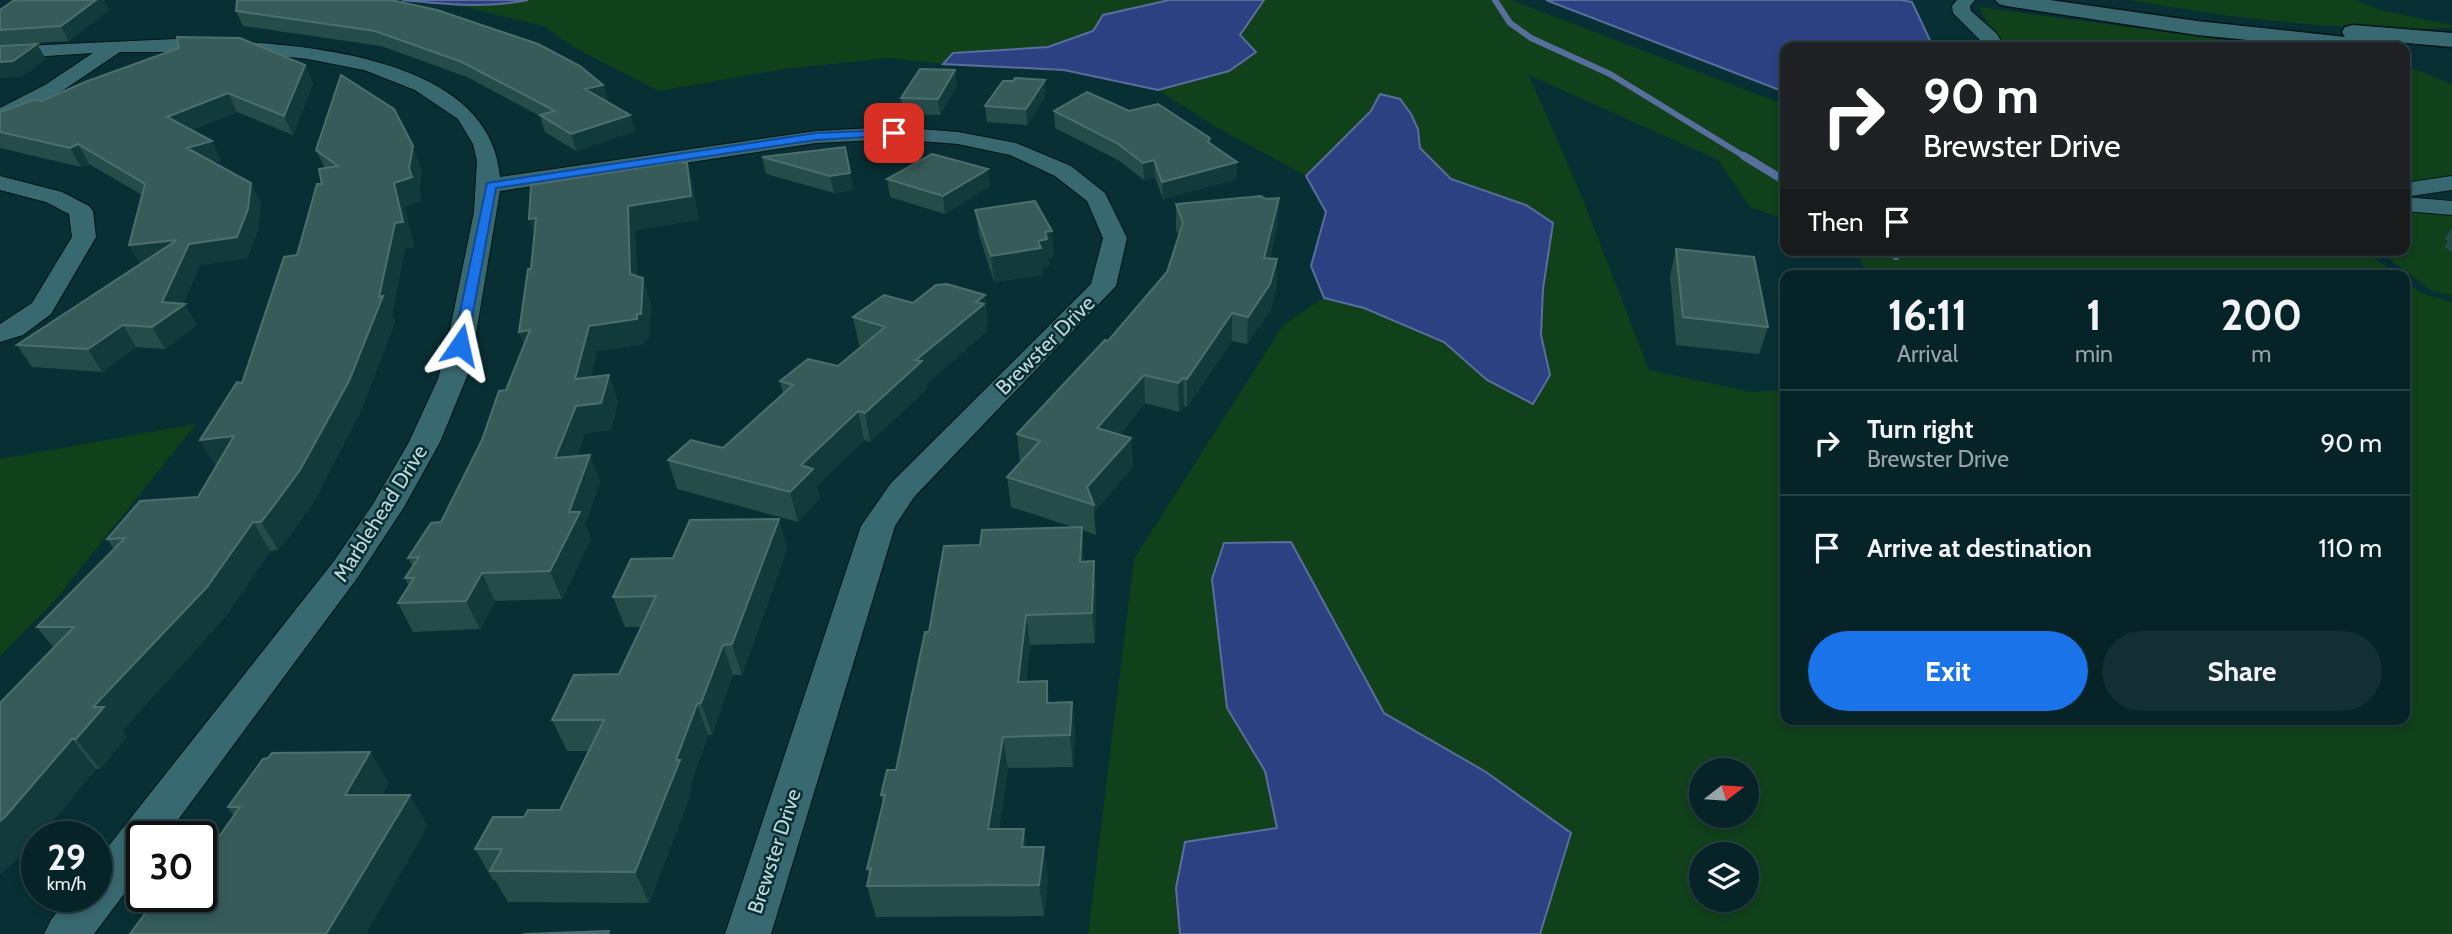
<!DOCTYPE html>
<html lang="en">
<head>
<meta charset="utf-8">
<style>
  body { margin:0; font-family:Cabin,sans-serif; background:#142f33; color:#f1f3f6; height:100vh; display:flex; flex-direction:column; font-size:26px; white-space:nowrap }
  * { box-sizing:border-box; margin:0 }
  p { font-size:23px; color:#98a4a7 }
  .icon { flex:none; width:38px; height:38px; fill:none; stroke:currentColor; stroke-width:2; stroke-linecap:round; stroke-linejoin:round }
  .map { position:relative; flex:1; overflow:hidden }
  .panel { position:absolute; left:1780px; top:270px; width:630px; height:455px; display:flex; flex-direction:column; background:#062327; border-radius:14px; box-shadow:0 4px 10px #0003,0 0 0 2px #274044 }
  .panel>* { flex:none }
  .banner { position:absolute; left:1780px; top:42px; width:630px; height:214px; border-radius:14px; box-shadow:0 4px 10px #0003,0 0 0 2px #274044; background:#202124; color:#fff; overflow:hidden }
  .needle { width:46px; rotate:73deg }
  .controls { position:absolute; left:1689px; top:758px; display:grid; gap:14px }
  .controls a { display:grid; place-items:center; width:70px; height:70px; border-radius:50%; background:#062327; box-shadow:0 4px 10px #0003,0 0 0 2px #274044; font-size:35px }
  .speed { position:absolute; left:21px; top:821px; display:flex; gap:14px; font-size:35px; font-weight:700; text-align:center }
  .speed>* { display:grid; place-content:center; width:91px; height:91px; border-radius:50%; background:#062327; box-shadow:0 4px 10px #0003,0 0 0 2px #274044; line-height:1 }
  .speed small { font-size:18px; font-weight:400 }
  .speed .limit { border:4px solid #111; border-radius:10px; background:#fff; color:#111 }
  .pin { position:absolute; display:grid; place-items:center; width:60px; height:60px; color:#fff; margin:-30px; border-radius:14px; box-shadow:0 4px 10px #0006 }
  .me { position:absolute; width:77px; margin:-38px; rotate:11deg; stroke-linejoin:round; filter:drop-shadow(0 0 5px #0008) }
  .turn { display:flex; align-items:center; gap:24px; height:147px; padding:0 28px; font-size:32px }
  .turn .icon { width:91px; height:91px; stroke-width:2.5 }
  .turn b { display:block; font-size:49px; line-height:60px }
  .then { display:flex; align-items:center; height:66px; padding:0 28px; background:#0003; gap:14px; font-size:26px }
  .eta { display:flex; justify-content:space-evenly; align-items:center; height:119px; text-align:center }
  .eta b { font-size:42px; font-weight:700; line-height:49px }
  .action { display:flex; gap:14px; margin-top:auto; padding:14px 28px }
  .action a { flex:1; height:80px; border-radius:42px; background:#1a73e8; color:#fff; font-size:28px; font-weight:700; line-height:80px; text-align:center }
  .action a+a { background:#142f33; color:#f1f3f6 }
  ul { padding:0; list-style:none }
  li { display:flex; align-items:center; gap:21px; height:105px; padding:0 28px; border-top:2px solid #274044 }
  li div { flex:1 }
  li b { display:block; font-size:26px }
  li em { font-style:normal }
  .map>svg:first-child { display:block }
  .green { fill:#10411b; fill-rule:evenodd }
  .water { fill:#2c4182; stroke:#586e9d; stroke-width:2 }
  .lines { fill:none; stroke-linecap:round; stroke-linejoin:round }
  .stream-far1 { stroke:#586e9d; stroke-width:6 }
  .stream { stroke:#586e9d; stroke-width:8 }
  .street-casing { stroke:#001519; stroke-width:2 }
  .secondary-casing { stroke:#001519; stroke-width:3 }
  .street { fill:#396970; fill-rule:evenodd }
  .secondary { fill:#396970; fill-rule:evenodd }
  .wall { fill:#264c49 }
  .shaded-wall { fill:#133a3a }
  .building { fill:#365b59; stroke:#4c6f6d; stroke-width:2 }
  .route { fill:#1a73e8; stroke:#114b97; stroke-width:2 }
  .labels { text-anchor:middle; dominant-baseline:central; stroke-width:5; stroke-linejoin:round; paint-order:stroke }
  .street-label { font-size:21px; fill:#bfd7db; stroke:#082f34 }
</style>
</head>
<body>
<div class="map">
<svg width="2452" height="934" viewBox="0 0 2452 934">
  <rect width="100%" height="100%" fill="#082f34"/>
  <path class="green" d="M402,0H1511L1785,105V219L1750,207L1718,160L1529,75L1584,202L1649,370L1751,392L1785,390V719H2404L2405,280L2421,293L2452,302V934H1088L1134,559L1284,324L1324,298L1311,266L1326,212L1306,176L1218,128L1158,90L1126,83L1064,70L943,64L889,58L784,69L659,91L577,49L543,26L465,7ZM1701,770H1746V816H1701ZM1701,854H1746V900H1701Z
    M2130,0H2356L2380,10L2452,25V28C2344,32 2236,19 2130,0Z
    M1978,7L2279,47H2007L1992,29Z
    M2405,65L2452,84V176L2405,183Z
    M2405,209L2452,214V296L2431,290L2377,250H2404Z
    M1855,250H2364L2397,275H1868Z
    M196,424L56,599L0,656V459Z"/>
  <path class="water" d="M402,0H528C485,9 445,4 402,0Z
    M1169,0H1264L1240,35L1256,52L1229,71L1158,90L1064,70L943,64L953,53L1048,47L1093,31L1103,15Z
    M1546,0H1901L1912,2L1933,47H1785V92Z
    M1380,94L1400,99L1411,114L1418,129L1420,148L1451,179L1526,205L1553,223L1543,289L1541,335L1550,375L1533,404L1487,380L1444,342L1364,308L1324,298L1311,266L1326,212L1306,176L1371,111Z
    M1291,542L1384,713L1486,772L1571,833L1540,934H1180L1176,888L1185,842L1277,828L1265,771L1227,708L1212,579L1224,543Z"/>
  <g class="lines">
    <path class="stream-far1" d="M1495,0L1510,23L1531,38L1610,74L1747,158"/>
    <path class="stream" d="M1744,156L1785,181
      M1888,250L1896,256"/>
    <defs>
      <path id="street" d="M1957,0H1975L1970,6L1971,11L1996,33L2005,47H1987L1953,13L1952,6Z
        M176,39C274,42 490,47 500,177L816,131L894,127L958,132L1016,143L1071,166L1105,193L1127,238L1116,286L914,497L895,526L771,934H725L861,526L891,483L1091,284L1103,238L1087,201L1055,176L1010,155L958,144L894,139L816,143L500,191L470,369L440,442L404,507L358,577L166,836H142V870L94,934H44L51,920L69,896H96V862L334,561L373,504L409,442L438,379L445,354L474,212L477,161L473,144L458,119L415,90L364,70L308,59L243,52H120L59,93L0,122V108L45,85L93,53L0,59V47Z
        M0,176L62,192L89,206L93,211L96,237L51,314L23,335L0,342V324L32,303L72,237L69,214L46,202L0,190Z
        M2452,176V190L2404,197V183Z
        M2404,197L2452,201V215L2404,211Z"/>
      <path id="secondary" d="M1995,0H2050L2197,21L2345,37L2342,32L2345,27L2353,25L2452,33V47L2385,41L2391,47H2317L2197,35L2006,6L1999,4Z"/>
    </defs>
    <use href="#street" class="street-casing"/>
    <use href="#secondary" class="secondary-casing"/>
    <use href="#street" class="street"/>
    <use href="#secondary" class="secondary"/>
  </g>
  <path class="wall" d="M391,0L603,85L608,101H606L630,115L635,131L576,151L545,132L540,116L467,77L381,46L243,26L236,11Z
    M0,10H109L69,41L0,45Z
    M305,65L313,83L293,135L237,112L191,130L221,160L213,163L251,183L261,203L258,230L247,258L200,265L183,304L197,325L165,349L136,347L102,372L32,367L17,345L140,264L129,245L142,195L89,164L81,167L0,148V112L42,101Z
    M955,70L957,85L940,115L903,114L901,98Z
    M1046,95L1027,125L987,122L985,106Z
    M1054,111H1129L1210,138V143L1237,179L1163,199L1155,177L1144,180L1118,160L1055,128Z
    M845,147L853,190L834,193L766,174L762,157Z
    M316,150L422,170L419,192L422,201L404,207L414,247L405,248L392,315L395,322L362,408L316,498L286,541L278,550L270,551L226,616L122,731L127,737L100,769H96L40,836H37V840L31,847L0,874V703L53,647L37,627L114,549L107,539L198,497L216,466L200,440L242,383L297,255L322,184L325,168Z
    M683,163H687L693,186L698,220L635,230L637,276L651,303L649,339L645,340V344L597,351L591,377L618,401L611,430L585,433L577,456L600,482L585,525L591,539L562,599L495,601L480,629L413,632L398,603L409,586L405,578L413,567L408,558L441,522L506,390L524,345L534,233L529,219Z
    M887,179L990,186L945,214L890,197Z
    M1176,204L1278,223L1270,258L1277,285L1270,311L1247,344L1232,341L1187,407L1184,406L1179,412L1145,403L1119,435L1131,438L1133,467L1094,512L1096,535L1082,530L1084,562L1094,561L1096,592L1095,643L1030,645L1026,682L1050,703L1072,702L1075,733L1073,767L1008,768L999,829L1027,847L1048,878L1044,916L876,917L867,886L870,877L867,869L883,804L881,795L896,770L929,632L980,545L1073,527L1011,507L1007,477L1020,463L1017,434L1108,341L1167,272L1179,236L1176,230Z
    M975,210L1054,257L1048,258L1049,266L1043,267V275L994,282L979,235Z
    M2452,228V253L2445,247L2448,241L2445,238Z
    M1676,249L1768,327L1759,354L1676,345L1670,276Z
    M913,303L988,322L986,324L987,331L926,384L927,389L870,442L864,440L817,486L820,498L798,522L677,489L668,460L723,448L783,393L780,381L838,366L862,346L859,345L853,317Z
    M779,519L787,549L742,675H733L712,735H708L690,786L692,791L649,903L508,902L495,880H493L475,849L524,817L560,810L589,751H567L552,720L619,674L641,627H625L613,597L673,558Z
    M370,752L389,783L382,795L428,826L166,911L234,816L228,807Z"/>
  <path class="shaded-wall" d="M96,0H104L109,10L69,41L61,26Z
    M37,44L46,59L22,77L0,78V62Z
    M305,65L313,83L293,135L284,116Z
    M955,70L957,85L940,115L938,99Z
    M1045,80L1046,95L1027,125L1026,109Z
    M603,85L608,101L590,105L585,89Z
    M228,93L237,112L176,135L167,117Z
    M630,115L635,131L576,151L571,134Z
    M212,141L221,160L197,168L187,148Z
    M78,144L89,164L81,167L70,148Z
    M413,146L422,170L419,192L422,201L404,207L414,247L405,248L392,315L395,322L362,408L316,498L286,541L278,550L261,522L379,297L394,183L409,168Z
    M1154,160L1155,177L1144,180L1143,163Z
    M1237,162V179L1163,199L1162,182Z
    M687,163L693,186L698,220L635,230L638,299L630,274L628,206Z
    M988,169L990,186L945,214L943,196Z
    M850,173L853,190L834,193L830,176Z
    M251,183L261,203L258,230L247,258L200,265L183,305L185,304L197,325L165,349L152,327L141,266L129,245L177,240L189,244Z
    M1279,198L1278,223L1264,284V258Z
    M536,218L538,243L529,219Z
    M1052,231L1054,257L1048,258L1049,266L1043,267V275L994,282L991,256L1038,241L1045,232Z
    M1277,259V285L1270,311L1247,344L1248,317Z
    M643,278L651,303L649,339L645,340V344L597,351L585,405L575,379L589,326Z
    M985,295L988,322L986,324L987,331L926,384L927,389L870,442L865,413L916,360L976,302Z
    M1232,313V341L1187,407V379Z
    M123,325L136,347L102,372L88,349Z
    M530,330L529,358L519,332Z
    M609,375L618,401L611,430L585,433L566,485L555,458L576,406Z
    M1144,375L1145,403L1100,457L1097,428Z
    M1183,378L1184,406L1179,412L1178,383Z
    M858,411L864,440L817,486L820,498L798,522L790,492L801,465Z
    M234,436L217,468L200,440Z
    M1131,438L1133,467L1094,512V505L1087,487Z
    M590,455L600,482L585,525L591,539L562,599L550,571L569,512Z
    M779,519L787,549L742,675L732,644Z
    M253,522L270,551L226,616L122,731L127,737L100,769L76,739L93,707Z
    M1082,527L1084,557L1083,592L1080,562Z
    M1094,561L1096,592L1095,643L1092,613Z
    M482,573L495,601L480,629L466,601Z
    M1026,615L1030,645L1023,713L1018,682Z
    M723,645L733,675L712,735L701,703Z
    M1047,681L1051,712L1047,703Z
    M1072,702L1075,733L1073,767L1070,735Z
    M697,704L708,735L690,786L692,791L649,903L635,872Z
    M1003,737L1008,768L994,860L988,829Z
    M72,739L96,769L40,836H37V840L31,847L0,874V821Z
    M370,752L389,783L364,826L345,795Z
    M410,795L428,826L366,934H326Z
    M1024,829L1029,860L1022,847Z
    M1044,847L1048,878L1044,916L1039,885Z"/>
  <path class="building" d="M27,0H96L61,26L0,30V10L13,1Z
    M237,0H391L437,10L538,44L580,66L603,85L585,89L630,115L571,134L540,115L555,111L462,62L375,31L236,11Z
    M177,37L240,38L305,65L284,116L228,93L167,117L212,141L187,148L251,183L248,209L237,237L189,244L162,302L185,304L152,327L123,325L88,349L17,345L177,240L129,245L145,184L78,144L70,148L0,132V112L33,100L42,101L85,82L179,48Z
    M37,44L13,61L0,62V46Z
    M920,69L955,70L938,99L901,98Z
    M341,75L394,109L413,146L409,168L412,177L394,183L403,222L395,223L379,297L383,296L349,381L300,470L269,512L261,522H253L207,587L93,707H104L76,739H72L5,817L0,821V703L74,627H37L125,538L107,539L140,501L198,497L234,436L200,440L237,382L242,383L284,257L297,255L317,184H322L319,169L338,166L316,150Z
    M1015,78L1045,80L1026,109L985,106L1003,81H1013Z
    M1087,92L1129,111L1158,104L1210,138L1208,142L1237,162L1162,182L1154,160L1143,163L1117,143L1054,111Z
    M845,147L850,173L830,176L762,157Z
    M932,154L988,169L943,196L887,179Z
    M683,161V163H687L691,196L628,206L630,274L643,278L641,314H637V319L589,326L575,379L609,375L601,403L576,406L555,458L590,455L569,512H580L550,571L482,573L466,601L398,603L414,578H405L419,557L408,558L431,523L441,522L482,440L499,391L506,390L530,330L519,332L528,269H531L536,218L529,219L531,185Z
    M1261,196L1266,199L1279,198L1264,258L1277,259L1270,284L1248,317L1232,313L1187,379L1183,378L1178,383L1144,375L1097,428L1131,438L1087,487L1094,505L1007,477L1040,441L1017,434L1105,340L1108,341L1167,272L1183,223L1176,204Z
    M1035,201L1052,231L1045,232L1047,239L1038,241L1041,248L991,256L975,210Z
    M1676,249L1754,257L1768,327L1683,317Z
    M947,284L985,295L976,302L984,304L916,360L922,361L865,413L858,411L801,465L813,469L790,492L668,460L691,440L723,448L793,385L780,381L808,359L838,366L885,327L853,317L884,295L913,303L936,285Z
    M779,519L732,644L723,645L701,703L697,704L676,760H680L635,872L490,871L502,849H475L493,817H524L528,810H560L604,720H552L574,675L619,674L656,596L613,597L631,559L673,558L690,520Z
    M1082,527L1080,562L1094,561L1092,613L1026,615L1018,682L1047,681V703L1072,702L1070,735L1003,737L988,829H1024L1022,847H1044L1039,885L867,886L871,868L867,869L885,795H881L887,770H896L925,632H929L944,546L980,545L982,530Z
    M370,752L345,795H410L326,934H130L147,911H166L177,896H201V862L240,807H228L263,759L268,758L272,753Z
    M609,931L608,934H523Z"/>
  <path class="route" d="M894,130L898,131V135L816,140L496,188L467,345L460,349L453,345L487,183L816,133Z"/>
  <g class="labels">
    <g class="street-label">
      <text transform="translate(1045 345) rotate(-45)">Brewster Drive</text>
      <text transform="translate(380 513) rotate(-58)">Marblehead Drive</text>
      <text transform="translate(774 851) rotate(-72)">Brewster Drive</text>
    </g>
  </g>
</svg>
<div class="controls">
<a><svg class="needle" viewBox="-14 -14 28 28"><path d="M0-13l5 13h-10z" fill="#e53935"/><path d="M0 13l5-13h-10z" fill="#98a4a7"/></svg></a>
<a><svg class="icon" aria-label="layers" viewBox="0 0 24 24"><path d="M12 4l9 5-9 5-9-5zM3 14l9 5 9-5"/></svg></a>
</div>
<div class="speed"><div>29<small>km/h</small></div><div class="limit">30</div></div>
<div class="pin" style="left:894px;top:133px;background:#d93025"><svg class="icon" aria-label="arrive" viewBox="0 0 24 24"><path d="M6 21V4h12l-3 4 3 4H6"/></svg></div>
<svg class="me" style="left:460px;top:345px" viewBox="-20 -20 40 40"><path d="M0-17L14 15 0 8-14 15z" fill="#1a73e8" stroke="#fff" stroke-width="4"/></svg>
<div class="banner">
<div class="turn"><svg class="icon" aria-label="right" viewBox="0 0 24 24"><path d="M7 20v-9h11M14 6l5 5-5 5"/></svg><div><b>90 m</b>Brewster Drive</div></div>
<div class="then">Then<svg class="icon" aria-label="arrive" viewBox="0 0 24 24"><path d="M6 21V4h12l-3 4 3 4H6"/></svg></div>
</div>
<section class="panel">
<div class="eta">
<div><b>16:11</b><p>Arrival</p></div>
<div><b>1</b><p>min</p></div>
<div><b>200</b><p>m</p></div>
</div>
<ul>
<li><svg class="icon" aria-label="right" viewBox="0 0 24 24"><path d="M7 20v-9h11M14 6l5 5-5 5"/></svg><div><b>Turn right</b><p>Brewster Drive</p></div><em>90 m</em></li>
<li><svg class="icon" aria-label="arrive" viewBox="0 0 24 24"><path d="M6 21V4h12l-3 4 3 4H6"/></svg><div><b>Arrive at destination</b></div><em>110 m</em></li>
</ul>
<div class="action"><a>Exit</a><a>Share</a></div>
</section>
</div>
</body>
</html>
